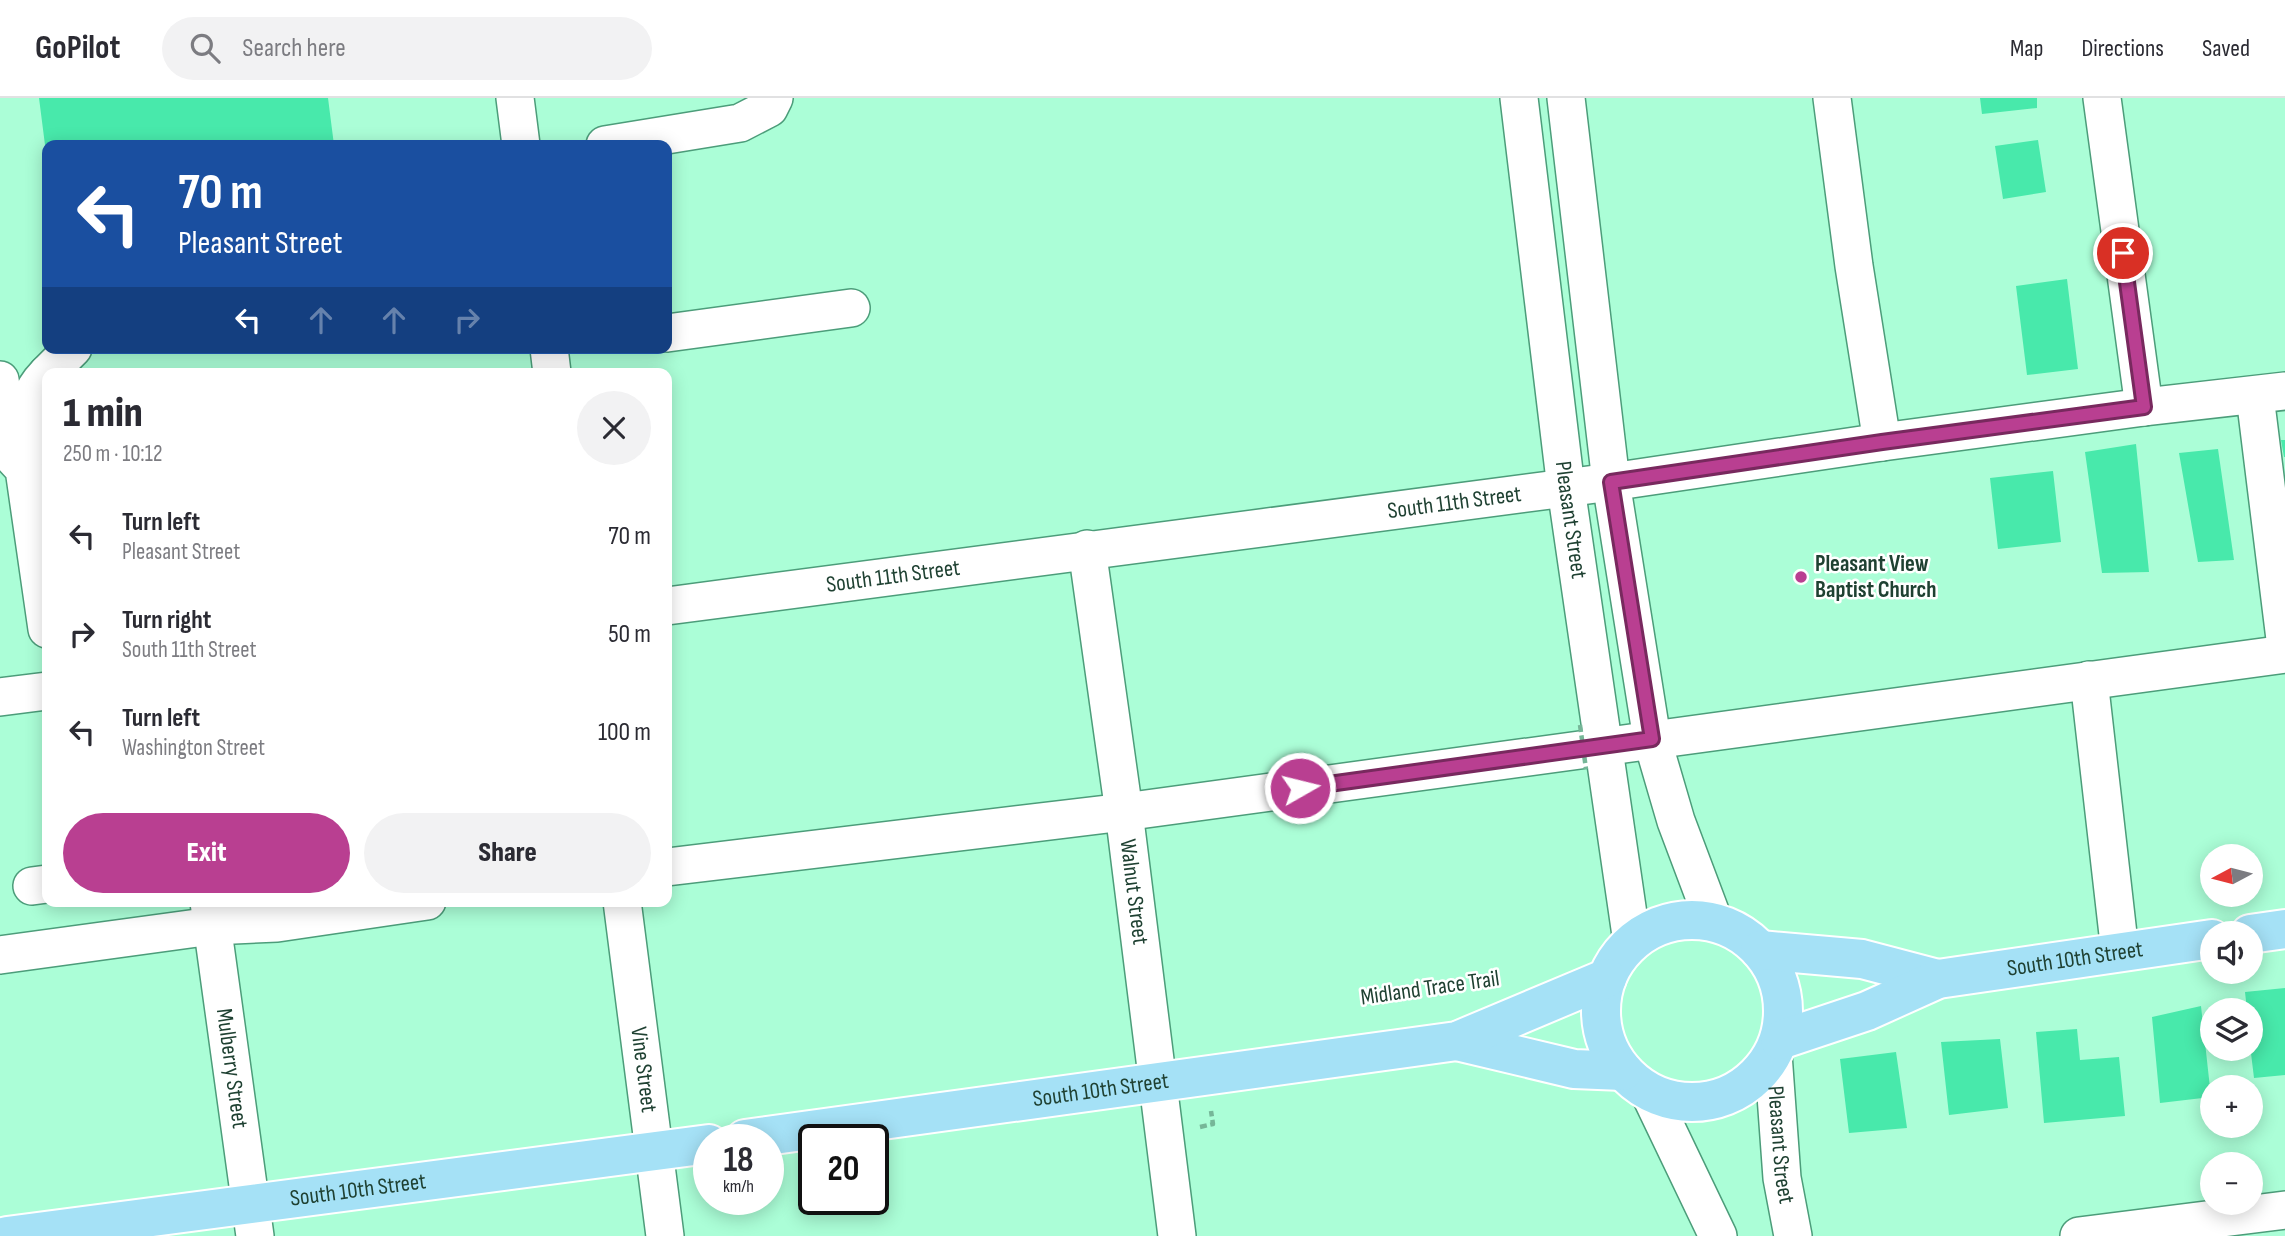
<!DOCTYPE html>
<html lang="en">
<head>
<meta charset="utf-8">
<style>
  body { margin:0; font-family:"Sofia Sans Condensed",sans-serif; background:#f2f2f3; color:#2b2b33; height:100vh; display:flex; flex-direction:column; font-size:26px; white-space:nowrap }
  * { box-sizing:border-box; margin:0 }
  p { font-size:23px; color:#7c7c81 }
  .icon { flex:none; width:38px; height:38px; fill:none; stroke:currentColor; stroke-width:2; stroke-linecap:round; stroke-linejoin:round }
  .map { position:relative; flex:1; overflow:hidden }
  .details { position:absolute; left:42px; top:270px; width:630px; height:539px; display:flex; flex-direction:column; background:#fff; border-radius:14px; box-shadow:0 4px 18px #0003 }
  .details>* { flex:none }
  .guide { position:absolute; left:42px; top:42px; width:630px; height:214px; border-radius:14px; box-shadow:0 4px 18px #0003; background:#1a4fa0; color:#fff; overflow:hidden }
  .needle { width:46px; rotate:263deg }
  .tools { position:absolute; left:2200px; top:746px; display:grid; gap:14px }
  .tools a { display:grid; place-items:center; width:63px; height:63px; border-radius:50%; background:#fff; box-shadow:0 4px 18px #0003; font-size:35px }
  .speed { position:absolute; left:693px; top:1026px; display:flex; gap:14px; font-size:35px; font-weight:700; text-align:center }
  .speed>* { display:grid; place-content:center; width:91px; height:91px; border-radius:50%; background:#fff; box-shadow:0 4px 18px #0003; line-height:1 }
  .speed small { font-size:18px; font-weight:400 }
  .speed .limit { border:4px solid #111; border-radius:10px; background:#fff; color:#111 }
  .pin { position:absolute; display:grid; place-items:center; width:60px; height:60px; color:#fff; margin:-30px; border:4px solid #fff; border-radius:50%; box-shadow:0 2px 7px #0007 }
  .me { position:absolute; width:77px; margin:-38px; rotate:82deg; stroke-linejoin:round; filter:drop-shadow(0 0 5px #0008) }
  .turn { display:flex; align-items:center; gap:24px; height:147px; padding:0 21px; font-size:32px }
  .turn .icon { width:91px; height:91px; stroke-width:2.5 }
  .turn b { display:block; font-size:49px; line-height:60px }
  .lanes { display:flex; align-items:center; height:66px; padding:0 21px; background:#0003; justify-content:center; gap:35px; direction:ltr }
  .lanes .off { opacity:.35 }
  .round { display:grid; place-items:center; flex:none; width:74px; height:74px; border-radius:37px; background:#f2f2f3 }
  .summary { display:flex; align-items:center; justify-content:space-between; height:119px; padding:0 21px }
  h1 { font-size:42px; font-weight:800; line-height:52px }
  .primary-button { display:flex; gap:14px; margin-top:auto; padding:14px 21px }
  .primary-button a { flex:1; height:80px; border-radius:42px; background:#b93f91; color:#fff; font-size:28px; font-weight:800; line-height:80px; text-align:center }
  .primary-button a+a { background:#f2f2f3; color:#2b2b33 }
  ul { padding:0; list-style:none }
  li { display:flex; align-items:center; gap:21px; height:98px; padding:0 21px }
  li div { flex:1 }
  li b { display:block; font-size:26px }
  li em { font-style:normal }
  header { display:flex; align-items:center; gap:42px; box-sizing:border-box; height:98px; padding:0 35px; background:#fff; border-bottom:2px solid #e1e1e2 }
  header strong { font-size:33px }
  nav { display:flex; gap:38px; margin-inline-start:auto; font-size:24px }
  .search { width:490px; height:63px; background:#f2f2f3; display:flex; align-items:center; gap:18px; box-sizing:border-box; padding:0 24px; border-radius:38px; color:#7c7c81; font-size:26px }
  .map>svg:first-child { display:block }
  .building { fill:#48e9ab }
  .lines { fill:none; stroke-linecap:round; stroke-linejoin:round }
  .minor-casing { stroke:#4c9d7a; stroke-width:40 }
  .major-casing { stroke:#fff; stroke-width:42 }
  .path { stroke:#76b698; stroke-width:4.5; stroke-dasharray:7 3.5; stroke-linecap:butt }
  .minor { stroke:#fff; stroke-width:37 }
  .major { stroke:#a5e1f6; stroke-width:38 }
  .path-bridge { stroke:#76b698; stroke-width:4.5; stroke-dasharray:7 3.5; stroke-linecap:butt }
  .route-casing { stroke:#78295e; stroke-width:18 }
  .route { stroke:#b93f91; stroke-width:12 }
  .poi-dot { fill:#b93f91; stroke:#fff; stroke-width:2.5 }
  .labels { text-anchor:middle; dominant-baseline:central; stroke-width:5; stroke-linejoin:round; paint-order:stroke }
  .street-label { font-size:23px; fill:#1f4132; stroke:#fff }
  .poi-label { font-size:23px; font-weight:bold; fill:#1f4132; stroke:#fff; text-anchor:start }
</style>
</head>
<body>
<header>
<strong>GoPilot</strong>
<div class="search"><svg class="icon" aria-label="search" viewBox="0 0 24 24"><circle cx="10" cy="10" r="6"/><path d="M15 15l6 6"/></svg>Search here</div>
<nav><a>Map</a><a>Directions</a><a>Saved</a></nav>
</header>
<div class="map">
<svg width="2285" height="1138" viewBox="0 0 2285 1138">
  <rect width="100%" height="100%" fill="#abfed7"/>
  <path class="building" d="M39,0H328L334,47H45Z
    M1980,0H2037V10L1982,16Z
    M2038,42L2046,94L2003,101L1995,48Z
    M2067,181L2078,271L2027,277L2016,188Z
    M2281,342H2285V359H2284Z
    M2136,346L2149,474L2102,475L2085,354Z
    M2218,351L2234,462L2198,464L2179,355Z
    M2053,373L2061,444L1998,451L1990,380Z
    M2285,890V977L2254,980L2250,947V912H2247L2245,894Z
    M2201,908L2211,999L2160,1005L2152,919Z
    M2077,931L2080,962L2119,959L2125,1018L2044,1025L2036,934Z
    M2000,941L2008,1010L1949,1017L1941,944Z
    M1896,954L1907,1030L1849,1035L1840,961Z"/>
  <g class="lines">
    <defs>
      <g id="minor">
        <path d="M515,0L521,47"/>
        <path id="s1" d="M1519,0L1566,390L1632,844"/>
        <path d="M1566,0L1611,384L1652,641L1676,723L1714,824"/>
        <path d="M1832,0L1854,168L1882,344"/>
        <path d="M2102,0L2144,309"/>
        <path d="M605,47L740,25L769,10L774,0"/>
        <path d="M667,235L851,210"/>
        <path d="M549,250L552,275"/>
        <path d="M48,275L73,250"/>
        <path d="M0,282L12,358L24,371L47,531"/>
        <path d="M2255,298L2285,541"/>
        <path d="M27,356C32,321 19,305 47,276"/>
        <path id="s2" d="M1087,451L1124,714L1177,1138"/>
        <path id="s3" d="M667,508L1611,384L1882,344L2144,309L2285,293"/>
        <path d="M2089,582L2120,854"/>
        <path d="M0,599L47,593"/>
        <path d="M667,769L1124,714L2285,556"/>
        <path d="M32,788L47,786"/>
        <path id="s4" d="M622,803L665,1138"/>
        <path id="s5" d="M209,804L255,1138"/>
        <path d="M0,857L212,828L277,825L427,803"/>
        <path id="s6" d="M1773,956L1782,1080L1793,1138"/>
        <path d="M1649,994L1718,1138"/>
        <path d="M2079,1138L2285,1112"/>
      </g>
      <g id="major">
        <circle cx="1692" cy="913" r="91"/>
        <path d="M2250,836L2285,831"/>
        <path d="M1760,852L1862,861L1938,881"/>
        <path id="s7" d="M1780,942L1867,913L1938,881L2212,841"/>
        <path d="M1457,943L1574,971L1623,973"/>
        <path id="s8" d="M745,1041L1457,943L1607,880"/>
        <path id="s9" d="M7,1138L709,1046"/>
      </g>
    </defs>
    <use href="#minor" class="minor-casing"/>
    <use href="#major" class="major-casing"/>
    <path class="path" d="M1200,1029L1213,1026L1211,1013"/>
    <use href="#minor" class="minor"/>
    <use href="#major" class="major"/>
    <path class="path-bridge" d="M1580,627L1586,671"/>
  </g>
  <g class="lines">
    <defs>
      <path id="route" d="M1300,690L1652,641L1611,384L1882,344L2144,309L2123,155"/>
    </defs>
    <use href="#route" class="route-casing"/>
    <use href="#route" class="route"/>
  </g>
  <circle class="poi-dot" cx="1801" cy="479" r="7"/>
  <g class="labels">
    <g class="street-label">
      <text stroke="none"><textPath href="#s3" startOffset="794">South 11th Street</textPath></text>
      <text stroke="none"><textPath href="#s1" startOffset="425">Pleasant Street</textPath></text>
      <text stroke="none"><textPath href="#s3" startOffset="228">South 11th Street</textPath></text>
      <text stroke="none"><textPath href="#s2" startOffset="346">Walnut Street</textPath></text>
      <text stroke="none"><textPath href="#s7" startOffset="308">South 10th Street</textPath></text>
      <text transform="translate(1430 890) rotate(-8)">Midland Trace Trail</text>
      <text stroke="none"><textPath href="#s5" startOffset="168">Mulberry Street</textPath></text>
      <text stroke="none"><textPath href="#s4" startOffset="170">Vine Street</textPath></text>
      <text stroke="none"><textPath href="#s8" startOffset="359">South 10th Street</textPath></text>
      <text stroke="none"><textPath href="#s6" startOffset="91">Pleasant Street</textPath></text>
      <text stroke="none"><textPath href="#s9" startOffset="354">South 10th Street</textPath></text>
    </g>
    <g class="poi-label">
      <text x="1815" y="466">Pleasant View<tspan x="1815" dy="26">Baptist Church</tspan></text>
    </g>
  </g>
</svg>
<div class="tools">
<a><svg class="needle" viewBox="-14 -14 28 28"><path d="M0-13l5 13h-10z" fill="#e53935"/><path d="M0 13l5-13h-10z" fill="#7c7c81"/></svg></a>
<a><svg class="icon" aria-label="sound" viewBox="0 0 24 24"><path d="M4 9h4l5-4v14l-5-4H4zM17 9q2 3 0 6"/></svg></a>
<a><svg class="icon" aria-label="layers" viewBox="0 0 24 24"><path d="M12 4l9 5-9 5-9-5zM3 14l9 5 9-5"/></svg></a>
<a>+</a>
<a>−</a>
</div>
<div class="speed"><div>18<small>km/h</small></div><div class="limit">20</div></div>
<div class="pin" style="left:2123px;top:155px;background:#d93025"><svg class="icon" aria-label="arrive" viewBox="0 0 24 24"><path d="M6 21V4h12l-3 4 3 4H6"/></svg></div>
<svg class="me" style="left:1300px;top:690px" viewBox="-20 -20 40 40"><circle r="17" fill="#b93f91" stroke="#fff" stroke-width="3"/><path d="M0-11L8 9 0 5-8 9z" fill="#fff"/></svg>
<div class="guide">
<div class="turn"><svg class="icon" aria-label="left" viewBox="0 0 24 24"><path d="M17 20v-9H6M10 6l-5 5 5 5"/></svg><div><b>70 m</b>Pleasant Street</div></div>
<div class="lanes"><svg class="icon" aria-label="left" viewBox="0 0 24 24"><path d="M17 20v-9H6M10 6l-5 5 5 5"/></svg><svg class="icon off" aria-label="ahead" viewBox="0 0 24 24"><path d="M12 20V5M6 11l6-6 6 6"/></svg><svg class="icon off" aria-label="ahead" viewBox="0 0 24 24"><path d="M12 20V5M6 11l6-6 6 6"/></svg><svg class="icon off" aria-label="right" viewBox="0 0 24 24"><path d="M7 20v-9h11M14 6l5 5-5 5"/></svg></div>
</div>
<section class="details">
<div class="summary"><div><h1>1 min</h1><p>250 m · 10:12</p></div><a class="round"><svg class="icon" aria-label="close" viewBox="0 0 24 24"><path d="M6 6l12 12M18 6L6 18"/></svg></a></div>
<ul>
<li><svg class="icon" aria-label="left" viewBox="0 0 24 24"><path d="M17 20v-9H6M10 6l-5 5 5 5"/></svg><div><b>Turn left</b><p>Pleasant Street</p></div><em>70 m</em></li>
<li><svg class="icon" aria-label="right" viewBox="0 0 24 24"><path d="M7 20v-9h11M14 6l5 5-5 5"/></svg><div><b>Turn right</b><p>South 11th Street</p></div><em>50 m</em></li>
<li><svg class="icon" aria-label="left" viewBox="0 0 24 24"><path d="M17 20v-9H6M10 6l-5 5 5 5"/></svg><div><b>Turn left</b><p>Washington Street</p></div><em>100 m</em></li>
</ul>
<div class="primary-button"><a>Exit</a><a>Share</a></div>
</section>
</div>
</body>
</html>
